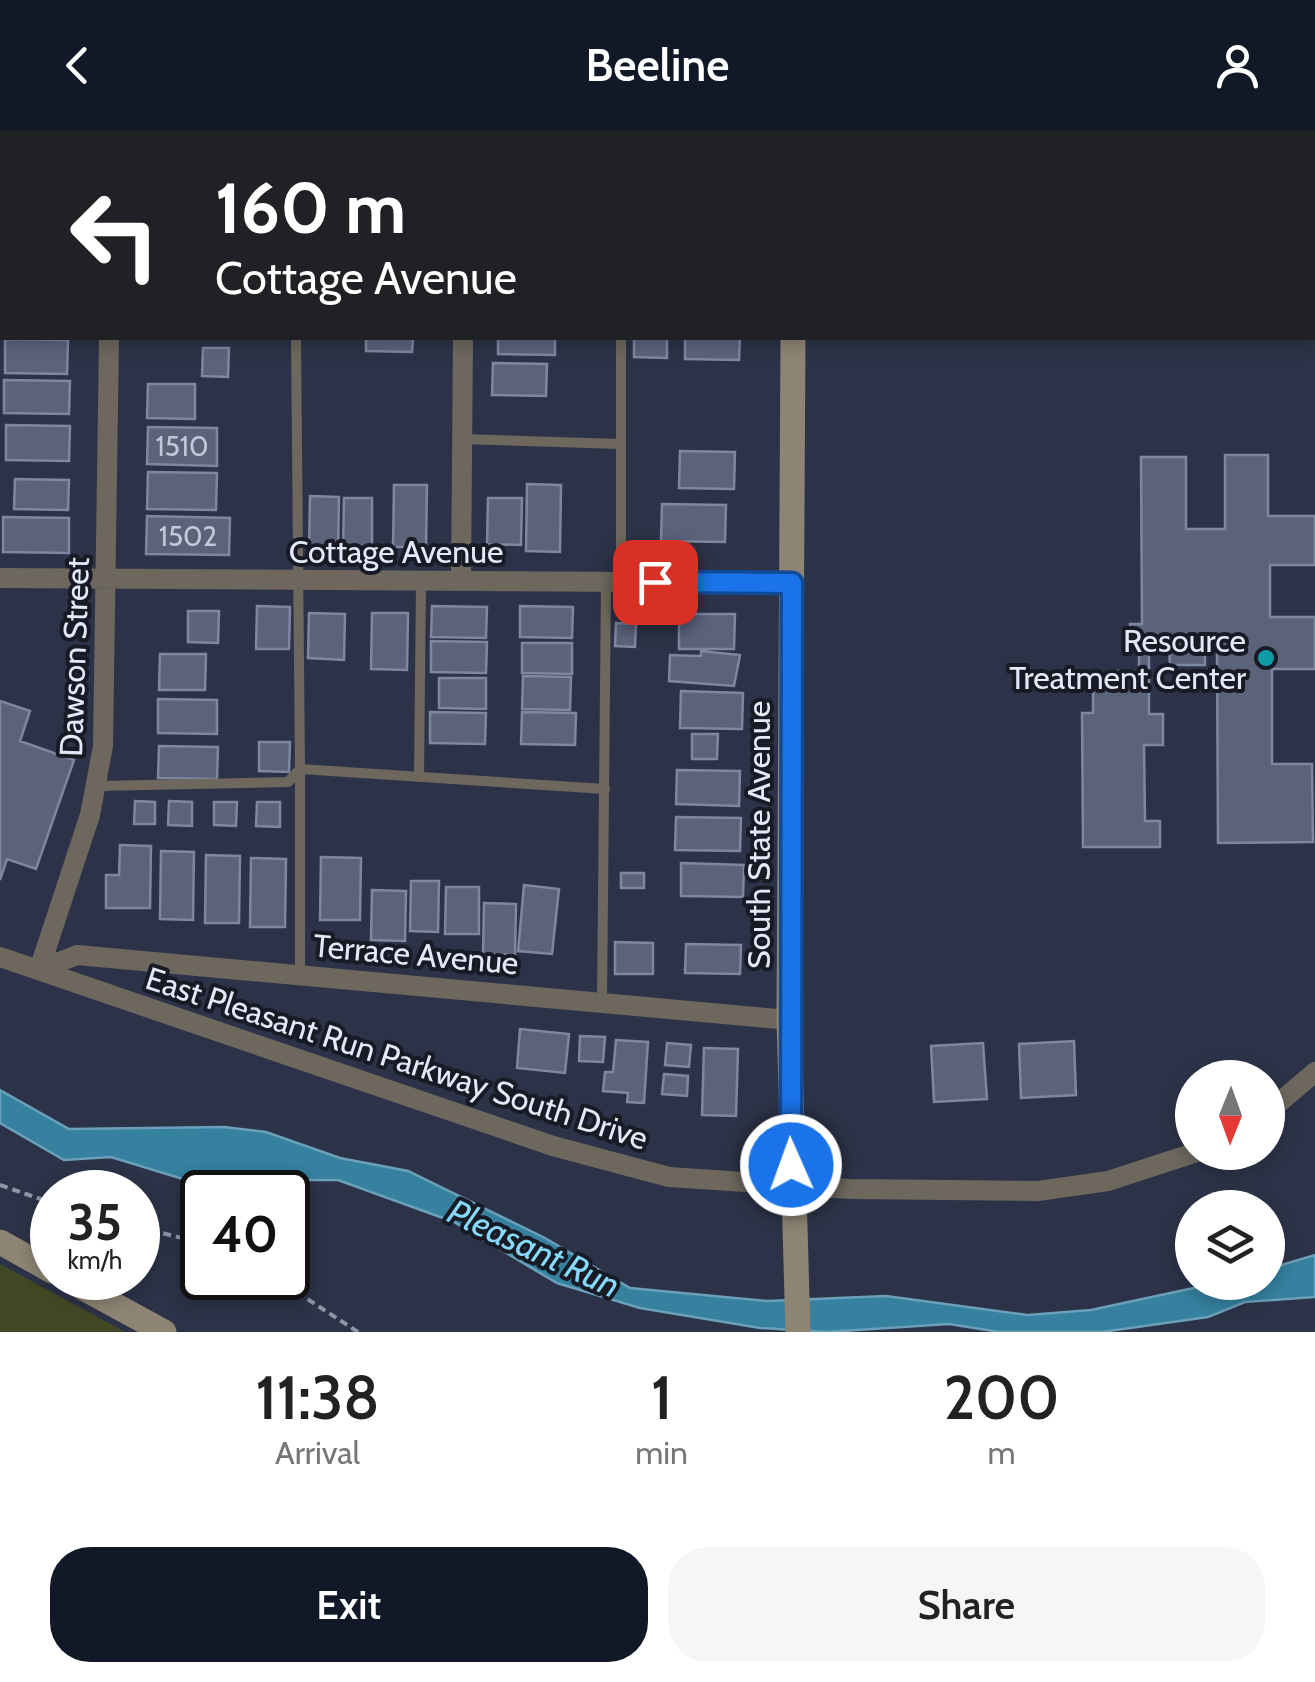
<!DOCTYPE html>
<html lang="en">
<head>
<meta charset="utf-8">
<style>
  body { margin:0; font-family:Cabin,sans-serif; background:#f6f6f6; color:#222; height:100vh; display:flex; flex-direction:column; font-size:38px; white-space:nowrap }
  * { box-sizing:border-box; margin:0 }
  p { font-size:32px; color:#767676 }
  .icon { flex:none; width:55px; height:55px; fill:none; stroke:currentColor; stroke-width:2; stroke-linecap:round; stroke-linejoin:round }
  .map { position:relative; height:1202px; overflow:hidden }
  .panel { display:flex; flex-direction:column; background:#fff; flex:1 }
  .panel>* { flex:none }
  .hud { position:absolute; left:0px; top:0px; width:1315px; height:210px; box-shadow:0 5px 15px #0003; background:#202124; color:#fff; overflow:hidden }
  .needle { width:65px; rotate:181deg }
  .controls { position:absolute; left:1175px; top:930px; display:grid; gap:20px }
  .controls a { display:grid; place-items:center; width:110px; height:110px; border-radius:50%; background:#fff; box-shadow:0 5px 15px #0003; font-size:50px }
  .speed { position:absolute; left:30px; top:1040px; display:flex; gap:20px; font-size:50px; font-weight:700; text-align:center }
  .speed>* { display:grid; place-content:center; width:130px; height:130px; border-radius:50%; background:#fff; box-shadow:0 5px 15px #0003; line-height:1 }
  .speed small { font-size:25px; font-weight:400 }
  .speed .limit { border:5px solid #111; border-radius:15px; background:#fff; color:#111 }
  .pin { position:absolute; display:grid; place-items:center; width:85px; height:85px; color:#fff; margin:-42px; border-radius:20px; box-shadow:0 5px 15px #0006 }
  .me { position:absolute; width:110px; margin:-55px; rotate:358deg; stroke-linejoin:round; filter:drop-shadow(0 0 8px #0008) }
  .turn { display:flex; align-items:center; gap:35px; height:210px; padding:0 50px; font-size:45px }
  .turn .icon { width:130px; height:130px; stroke-width:2.5 }
  .turn b { display:block; font-size:70px; line-height:85px }
  .eta { display:flex; justify-content:space-evenly; align-items:center; height:170px; text-align:center }
  .eta b { font-size:60px; font-weight:600; line-height:70px }
  .primary-button { display:flex; gap:20px; margin-top:auto; padding:20px 50px }
  .primary-button a { flex:1; height:115px; border-radius:40px; background:#111827; color:#fff; font-size:40px; font-weight:600; line-height:115px; text-align:center }
  .primary-button a+a { background:#f6f6f6; color:#222 }
  header { display:flex; justify-content:space-between; align-items:center; height:130px; padding:0 50px; background:#111827; color:#fff; font-size:45px; font-weight:600 }
  .map>svg:first-child { display:block }
  .green { fill:#434824 }
  .water { fill:#35819f; stroke:#6aa0b9; stroke-width:2.5 }
  .building { fill:#5b637b; stroke:#7e87a0; stroke-width:2.5 }
  .lines { fill:none; stroke-linecap:round; stroke-linejoin:round }
  .path { stroke:#8f95a6; stroke-width:4; stroke-dasharray:8 5; stroke-linecap:butt }
  .lane { stroke:#6d675d; stroke-width:10 }
  .street { stroke:#6d675d; stroke-width:20 }
  .secondary { stroke:#8d8473; stroke-width:25 }
  .route-casing { stroke:#114b97; stroke-width:25 }
  .route { stroke:#1a73e8; stroke-width:18 }
  .culture-dot { fill:#0f9aa8; stroke:#181b25; stroke-width:4 }
  .labels { text-anchor:middle; dominant-baseline:central; stroke-width:8; stroke-linejoin:round; paint-order:stroke }
  .number-label { font-size:28px; fill:#c2c8d8 }
  .street-label { font-size:32px; fill:#e4e9f7; stroke:#181b25 }
  .poi-label { font-size:32px; fill:#e4e9f7; stroke:#181b25; text-anchor:end }
  .water-label { font-size:35px; font-style:italic; fill:#86d9fb; stroke:#181b25 }
</style>
</head>
<body>
<header><svg class="icon" aria-label="back" viewBox="0 0 24 24"><path d="M15 5l-7 7 7 7"/></svg>Beeline<svg class="icon" aria-label="person" viewBox="0 0 24 24"><circle cx="12" cy="8" r="4"/><path d="M4 21q1-7 8-7t8 7"/></svg></header>
<div class="map">
<svg width="1315" height="1202" viewBox="0 0 1315 1202">
  <rect width="100%" height="100%" fill="#2c3348"/>
  <path class="green" d="M0,1134L125,1202H0Z"/>
  <path class="water" d="M0,960L69,999L224,997L266,1002L340,1028L408,1041L545,1108L630,1158L767,1171L886,1166L1028,1185L1091,1180L1217,1153L1268,1152V1139L1315,1125V1167L1245,1172L1208,1187L1102,1202H999L949,1194L827,1202L760,1198L640,1178L557,1153L454,1092L338,1050H186L111,1027L64,1030L0,993Z"/>
  <path class="building" d="M8,0H67V2H8Z
    M150,0H200V2H150Z
    M510,0H556V2H510Z
    M847,0H913V2H847Z
    M1312,70H1315V119H1312Z
    M366,208H413L412,222L366,221Z
    M498,208H555V225L498,224Z
    M634,208H667V228L634,227Z
    M685,208H740L739,230L685,229Z
    M5,209L68,210L67,244L5,243Z
    M203,218H229L228,247L202,246Z
    M493,233L547,234L546,266L492,265Z
    M4,250L70,251L69,284L4,283Z
    M148,254H195V289L147,288Z
    M6,295L70,296L69,331L6,330Z
    M148,297L217,298V336L147,334Z
    M680,321L735,322L734,359L679,358Z
    M1225,325H1268V386H1315V435H1270V487H1315V539H1272V634H1312L1313,712L1218,713L1217,519H1205V535H1170L1169,518H1149V584H1163V615H1144L1145,691H1160V717H1083L1082,583H1093V552H1109V541H1139V521L1130,520V494H1142L1141,327H1186V399H1225Z
    M148,342L217,343L216,380L147,379Z
    M15,349L69,350L68,380L14,379Z
    M527,354L561,355L560,422L526,421Z
    M394,355H427L426,417H393Z
    M310,366L339,367L338,422L309,421Z
    M344,368H372V422H343Z
    M488,368H522L521,415L487,414Z
    M662,374L726,375L725,412L661,411Z
    M147,386L230,388L229,425L146,424Z
    M3,387L69,388V423L3,422Z
    M257,476L290,477L289,519H256Z
    M432,476L487,477L486,508L431,507Z
    M520,476L573,477L572,508L520,507Z
    M188,481H219L218,513L188,512Z
    M309,483L345,484L344,530L308,528Z
    M372,483H408L407,540L371,539Z
    M679,484H735L734,519H679Z
    M616,493L636,494L635,517L615,516Z
    M431,511L487,512L486,543L431,542Z
    M522,513H572V544L522,543Z
    M701,521L740,525L734,556L669,551L670,525L701,526Z
    M160,524H206L205,560H159Z
    M523,546L571,547L570,580L522,579Z
    M439,548H486V579L439,578Z
    M681,561L743,563L742,599L680,598Z
    M158,569L217,570V604L158,603Z
    M0,571L30,581L20,611L74,630L36,739L7,729L0,750Z
    M430,582L486,583L485,614L430,613Z
    M522,582L576,583L575,615L521,614Z
    M692,604H718L717,629H692Z
    M259,612H290L289,642L259,641Z
    M159,616L218,617L217,649L158,648Z
    M677,640L740,641L739,676L676,674Z
    M135,671L155,672V694H134Z
    M169,671L192,672V696L168,695Z
    M214,672H237L236,696L214,695Z
    M257,672H280V697L256,696Z
    M676,687L741,688L740,721L675,720Z
    M120,715L151,716L150,778H106V745H119Z
    M161,721L194,722L193,790L160,789Z
    M206,725L240,726L239,793H205Z
    M321,727L361,728L360,790H320Z
    M251,728L286,729L285,797H250Z
    M681,733L744,735L743,767L681,766Z
    M621,743H644V758H621Z
    M411,751H439L438,802L410,801Z
    M524,755L559,759L552,824L518,821Z
    M446,757H479V804H445Z
    M372,760L406,761L405,811L371,810Z
    M484,773L516,774L515,825L483,824Z
    M615,812L653,813V844H615Z
    M686,814L741,815L740,844L685,843Z
    M520,899L569,904L565,943L517,938Z
    M580,906L605,907L603,932L579,931Z
    M616,910L648,912L644,973L627,972L628,963L603,961L605,942H613Z
    M1074,911L1076,965L1021,968L1019,914Z
    M667,913L691,915L689,937L665,935Z
    M983,913L987,969L934,972L931,916Z
    M704,918L738,919L736,986L702,985Z
    M664,944L688,946L687,966L662,964Z"/>
  <g class="lines">
    <path class="path" d="M0,1055L52,1073
      M138,1097L202,1113
      M275,1148L358,1202"/>
    <path class="lane" d="M297,2V0
      M621,2V0
      M993,2V0
      M296,208L300,639L605,659
      M621,208V452
      M462,309L621,314
      M419,647L421,450
      M97,656L288,652L300,639
      M300,844V640
      M602,872L606,452"/>
    <path class="street" d="M111,2V0
      M465,2V0
      M1312,152H1315
      M0,448L792,453
      M461,451L463,208
      M0,827L553,1016L669,1047L850,1059L1038,1061L1108,1051L1197,1022
      M39,840L77,825L789,890
      M39,840L90,685L103,616L109,208
      M1268,982L1315,942"/>
    <path class="secondary" d="M794,2V0
      M793,208L789,890L798,1202
      M0,1112L52,1141
      M65,1148L164,1202"/>
  </g>
  <g class="lines">
    <defs>
      <path id="route" d="M655,452L792,453L791,1035"/>
    </defs>
    <use href="#route" class="route-casing"/>
    <use href="#route" class="route"/>
  </g>
  <circle class="culture-dot" cx="1266" cy="528" r="10"/>
  <g class="labels">
    <g class="number-label">
      <text x="182" y="316">1510</text>
      <text x="188" y="406">1502</text>
    </g>
    <g class="street-label">
      <text x="396" y="421">Cottage Avenue</text>
      <text transform="translate(74 527) rotate(-88)">Dawson Street</text>
      <text transform="translate(758 705) rotate(-90)">South State Avenue</text>
      <text transform="translate(416 824) rotate(5)">Terrace Avenue</text>
      <text transform="translate(397 928) rotate(18)">East Pleasant Run Parkway South Drive</text>
    </g>
    <g class="poi-label">
      <text x="1246" y="510">Resource<tspan x="1246" dy="37">Treatment Center</tspan></text>
    </g>
    <g class="water-label">
      <text transform="translate(534 1118) rotate(25)">Pleasant Run</text>
    </g>
  </g>
</svg>
<div class="controls">
<a><svg class="needle" viewBox="-14 -14 28 28"><path d="M0-13l5 13h-10z" fill="#e53935"/><path d="M0 13l5-13h-10z" fill="#767676"/></svg></a>
<a><svg class="icon" aria-label="layers" viewBox="0 0 24 24"><path d="M12 4l9 5-9 5-9-5zM3 14l9 5 9-5"/></svg></a>
</div>
<div class="speed"><div>35<small>km/h</small></div><div class="limit">40</div></div>
<div class="pin" style="left:655px;top:452px;background:#d93025"><svg class="icon" aria-label="arrive" viewBox="0 0 24 24"><path d="M6 21V4h12l-3 4 3 4H6"/></svg></div>
<svg class="me" style="left:791px;top:1035px" viewBox="-20 -20 40 40"><circle r="17" fill="#1a73e8" stroke="#fff" stroke-width="3"/><path d="M0-11L8 9 0 5-8 9z" fill="#fff"/></svg>
<div class="hud">
<div class="turn"><svg class="icon" aria-label="left" viewBox="0 0 24 24"><path d="M17 20v-9H6M10 6l-5 5 5 5"/></svg><div><b>160 m</b>Cottage Avenue</div></div>
</div>
</div>
<section class="panel">
<div class="eta">
<div><b>11:38</b><p>Arrival</p></div>
<div><b>1</b><p>min</p></div>
<div><b>200</b><p>m</p></div>
</div>
<div class="primary-button"><a>Exit</a><a>Share</a></div>
</section>
</body>
</html>
